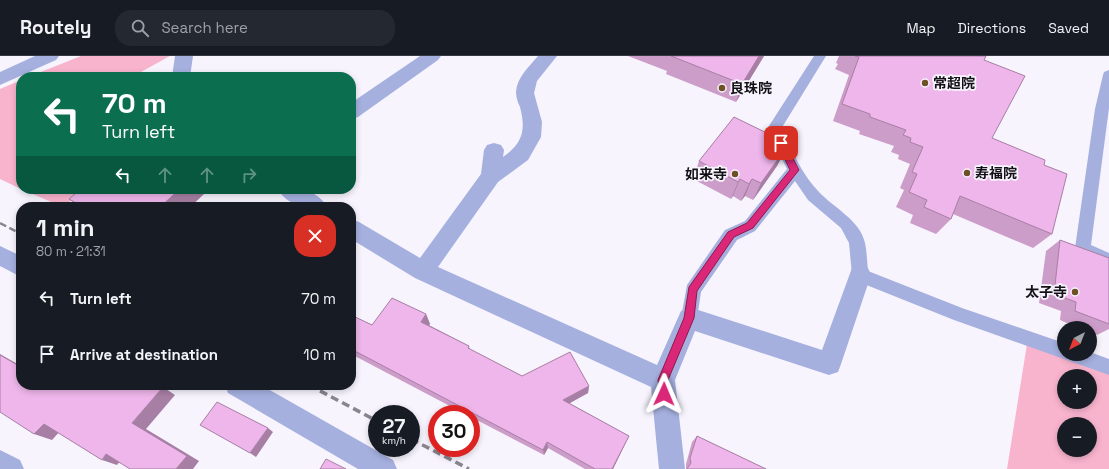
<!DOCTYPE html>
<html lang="en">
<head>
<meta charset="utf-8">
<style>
  body { margin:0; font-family:"Space Grotesk","Noto Sans JP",sans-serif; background:#242831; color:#f1f3f6; height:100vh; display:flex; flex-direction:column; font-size:15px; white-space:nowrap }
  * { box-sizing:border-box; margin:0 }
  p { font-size:13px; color:#9ea1a6 }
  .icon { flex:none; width:22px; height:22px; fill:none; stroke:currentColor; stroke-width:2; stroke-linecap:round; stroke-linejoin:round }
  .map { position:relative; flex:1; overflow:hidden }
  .details { position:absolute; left:16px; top:146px; width:340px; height:188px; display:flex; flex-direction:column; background:#171b24; border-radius:16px; box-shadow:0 2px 6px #0003 }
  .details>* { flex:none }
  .top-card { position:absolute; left:16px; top:16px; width:340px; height:122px; border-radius:16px; box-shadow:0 2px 6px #0003; background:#0b6e4f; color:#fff; overflow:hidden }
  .needle { width:26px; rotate:222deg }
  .buttons { position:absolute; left:1057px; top:265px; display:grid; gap:8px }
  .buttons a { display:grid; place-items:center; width:40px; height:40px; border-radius:50%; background:#171b24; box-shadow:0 2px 6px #0003; font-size:20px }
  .speed { position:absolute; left:368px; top:349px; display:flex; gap:8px; font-size:20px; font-weight:700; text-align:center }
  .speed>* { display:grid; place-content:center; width:52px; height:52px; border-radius:50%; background:#171b24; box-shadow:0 2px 6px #0003; line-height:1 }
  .speed small { font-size:10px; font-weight:400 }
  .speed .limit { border:6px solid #d22; background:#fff; color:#111 }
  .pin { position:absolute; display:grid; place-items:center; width:34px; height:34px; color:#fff; margin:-17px; border-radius:8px; box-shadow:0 2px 6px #0006 }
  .me { position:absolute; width:44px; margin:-22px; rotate:1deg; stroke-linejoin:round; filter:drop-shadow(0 0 3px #0008) }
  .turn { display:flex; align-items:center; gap:14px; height:84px; padding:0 20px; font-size:18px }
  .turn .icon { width:52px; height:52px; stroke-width:2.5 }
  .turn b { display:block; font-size:28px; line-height:34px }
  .lanes { display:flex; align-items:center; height:38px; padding:0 20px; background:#0003; justify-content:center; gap:20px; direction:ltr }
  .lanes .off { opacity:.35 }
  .round { display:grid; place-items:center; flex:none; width:42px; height:42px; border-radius:16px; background:#242831 }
  .headline { display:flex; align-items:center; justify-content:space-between; height:68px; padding:0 20px }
  h1 { font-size:24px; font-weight:700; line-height:30px }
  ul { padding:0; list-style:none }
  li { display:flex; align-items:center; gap:12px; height:56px; padding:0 20px }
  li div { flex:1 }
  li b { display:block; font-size:15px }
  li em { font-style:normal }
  header { display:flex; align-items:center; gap:24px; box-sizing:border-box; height:56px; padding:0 20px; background:#171b24; border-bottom:1px solid #363941 }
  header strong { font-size:19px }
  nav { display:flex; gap:22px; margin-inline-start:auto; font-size:14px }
  .search { width:280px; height:36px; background:#242831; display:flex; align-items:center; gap:10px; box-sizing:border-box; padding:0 14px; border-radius:16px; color:#9ea1a6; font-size:15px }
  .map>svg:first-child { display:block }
  .green { fill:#f9b4cd; fill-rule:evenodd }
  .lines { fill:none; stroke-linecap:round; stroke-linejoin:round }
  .service { fill:#a5b0df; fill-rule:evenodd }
  .minor { fill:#a5b0df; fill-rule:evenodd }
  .tertiary { fill:#a5b0df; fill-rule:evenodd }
  .rail-far1 { stroke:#88858d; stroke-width:2.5; stroke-dasharray:7 3.5; stroke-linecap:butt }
  .rail { stroke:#88858d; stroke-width:3.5; stroke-dasharray:8 4.5; stroke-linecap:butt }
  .wall { fill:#cd9dc9 }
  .shaded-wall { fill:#a77fa4 }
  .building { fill:#eeb6ea; stroke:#a77fa4 }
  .route { fill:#db2777; stroke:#8e194d }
  .poi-dot { fill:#6d5024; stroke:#f7f4fe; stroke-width:1.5 }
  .labels { text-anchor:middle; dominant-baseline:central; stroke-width:3.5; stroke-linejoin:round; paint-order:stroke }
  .poi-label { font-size:14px; font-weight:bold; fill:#131116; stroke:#f7f4fe; text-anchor:start }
</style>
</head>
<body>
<header>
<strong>Routely</strong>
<div class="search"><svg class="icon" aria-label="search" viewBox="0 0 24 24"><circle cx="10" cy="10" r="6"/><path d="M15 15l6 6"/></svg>Search here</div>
<nav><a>Map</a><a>Directions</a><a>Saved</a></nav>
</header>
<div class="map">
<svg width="1109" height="413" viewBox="0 0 1109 413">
  <rect width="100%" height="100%" fill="#f7f4fe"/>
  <path class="green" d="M81,0H170L132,21H28Z
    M21,24V133L0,123V33Z
    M21,133H86L63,151Z
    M1027,288L1109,318V413H1007ZM1064,320H1090V346H1064ZM1064,368H1090V394H1064Z"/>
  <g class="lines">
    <path class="service" d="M814,0H826L781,73C792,94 802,119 819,136C834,152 860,164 865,187C867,196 867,206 868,215L962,252L1064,287V298H1090V296L1109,303V319L954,264L854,224L852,219L849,187L841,172L808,144L795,125L755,175L737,184L701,236L697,262L695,267L689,270L683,267L681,262L687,229L725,174L745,165L787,113L767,73Z
      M1109,14V52L1091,189L1109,197V211L1077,197L1075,192L1095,53L1103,19L1104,16Z"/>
    <path class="minor" d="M35,0H59L56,4L0,29V16Z
      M175,0H193L190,21H172Z
      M420,0H441L438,4L358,61L351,63V47Z
      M538,0H557L537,25L534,37L542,66L541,81L528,104L498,126L438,211L657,309L681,255L689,251L822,294L852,212L860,209L868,212L871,219L841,308L838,316L829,319L695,275L675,324L685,413H659L651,331L415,222L351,183V163L359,166L420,202L481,118L484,94L487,89L494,87L501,89L504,94L503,101C523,87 526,74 520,51C518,47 516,41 516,36C517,21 529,11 538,0Z
      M278,133C296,133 317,132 327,151C309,151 288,152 278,133Z
      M0,190L21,200V221L0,210Z
      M225,329H261L393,404L397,413H358L228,337Z"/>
    <path class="tertiary" d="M0,394L20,404L24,413H0Z"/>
    <path class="rail-far1" d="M0,167L21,178"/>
    <path class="rail" d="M309,329L377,365
      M411,383L469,413"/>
  </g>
  <path class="wall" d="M628,0H764L736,46L666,18L667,15Z
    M839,0H986L984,4L992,82L1044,109L1052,178L1033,192L953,158L951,163L936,178L910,167L913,159L896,151L904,134L900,132L910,108L898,103L899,99L891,96L894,90L859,78L860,75L833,65L849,19L835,13L838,8L836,7Z
    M771,85L786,92L777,110L753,144L745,140L741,145L733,140L731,143L693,123L699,105Z
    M205,137L190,151H79L69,143Z
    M1060,184L1109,202V273L1097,279L1090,276V272H1079L1060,264L1061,255L1039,247L1046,195Z
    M426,258L430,268L429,269L469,290L470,294L522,320L589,330L588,337L569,347L629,380L613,413H585L548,392L544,399L471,361V358H465L351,298V259L372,269Z
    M697,380L766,413H686V408L692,386Z"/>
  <path class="shaded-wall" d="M759,0H764L736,46L742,28Z
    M786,92L777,110L753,144L761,127Z
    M740,123L733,140L731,143L738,126Z
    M752,123L745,140L741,145L749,128Z
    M180,133H201L205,137L190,151H160Z
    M426,258L430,268L425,275L421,266Z
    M0,298L21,310V311L0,299Z
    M589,330L588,337L563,351V344Z
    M163,331L175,339L146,373L199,405L193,413H176L132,367Z
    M44,368L61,374L52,384L34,378Z
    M268,372L273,376L256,401L250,397Z
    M629,380L613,413H612Z
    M547,386L548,392L544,399L543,394Z
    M106,398L121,404L117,409L102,404Z"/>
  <path class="building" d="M671,0H759L742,28Z
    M855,0H986L984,4L1025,20L992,82L1045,104L1044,109L1067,118L1052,178L960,140L951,163L924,151L927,144L909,136L917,118L912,116L923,91L910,86L911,82L903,79L906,74L870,61V58L842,48L859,1Z
    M734,61L773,80L770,85L786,92L761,127L752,123L749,128L740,123L738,126L699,105Z
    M81,133H180L160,151H83L69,143Z
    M1060,184L1109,202V268L1075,255L1076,246L1054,238Z
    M392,242L426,258L421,266L469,290L468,292L522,320L570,296L589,330L563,344L629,380L612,413H595L547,386L543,394L351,293V259L372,269Z
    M0,299L21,311V329H159L163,331L132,367L187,400L176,413H130L106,398L102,404L44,368L34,378L0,356Z
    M217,346L268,372L250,397L200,369Z
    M697,380L766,413H687L691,407L690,402Z
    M326,403L346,413H320Z"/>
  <path class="route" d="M781,84L784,85L799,114L753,172L734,181L697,235L694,262L668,324L669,338L668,342L664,344L661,342L658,324L684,262L689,231L728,176L747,167L790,114L777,87Z"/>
  <g class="poi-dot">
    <circle cx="925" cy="27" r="4"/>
    <circle cx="722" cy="32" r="4"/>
    <circle cx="967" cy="117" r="4"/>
    <circle cx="735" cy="118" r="4"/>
    <circle cx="1075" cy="236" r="4"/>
  </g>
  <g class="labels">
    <g class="poi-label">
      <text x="933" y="27">常超院</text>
      <text x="730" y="32">良珠院</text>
      <text x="975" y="117">寿福院</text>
      <text x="727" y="118" text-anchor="end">如来寺</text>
      <text x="1067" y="236" text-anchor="end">太子寺</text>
    </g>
  </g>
</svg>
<div class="buttons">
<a><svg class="needle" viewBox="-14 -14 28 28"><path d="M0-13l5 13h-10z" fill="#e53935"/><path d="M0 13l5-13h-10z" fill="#9ea1a6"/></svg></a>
<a>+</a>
<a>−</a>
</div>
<div class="speed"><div>27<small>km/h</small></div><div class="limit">30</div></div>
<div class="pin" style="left:781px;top:87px;background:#d93025"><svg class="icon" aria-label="arrive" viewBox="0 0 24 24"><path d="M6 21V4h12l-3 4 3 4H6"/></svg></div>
<svg class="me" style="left:664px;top:338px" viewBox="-20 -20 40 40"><path d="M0-17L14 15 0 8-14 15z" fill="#db2777" stroke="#fff" stroke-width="4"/></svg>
<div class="top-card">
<div class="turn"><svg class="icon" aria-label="left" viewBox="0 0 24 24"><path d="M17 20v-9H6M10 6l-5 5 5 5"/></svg><div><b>70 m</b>Turn left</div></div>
<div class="lanes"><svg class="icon" aria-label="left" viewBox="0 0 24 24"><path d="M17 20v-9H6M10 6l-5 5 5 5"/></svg><svg class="icon off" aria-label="ahead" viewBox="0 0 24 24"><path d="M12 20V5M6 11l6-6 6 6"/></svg><svg class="icon off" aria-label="ahead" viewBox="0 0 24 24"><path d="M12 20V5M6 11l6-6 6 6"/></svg><svg class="icon off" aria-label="right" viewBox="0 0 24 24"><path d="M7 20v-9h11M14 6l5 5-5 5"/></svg></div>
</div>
<section class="details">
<div class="headline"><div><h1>1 min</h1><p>80 m · 21:31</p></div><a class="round" style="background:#d93025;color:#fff"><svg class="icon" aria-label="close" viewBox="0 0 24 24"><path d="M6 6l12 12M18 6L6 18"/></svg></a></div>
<ul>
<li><svg class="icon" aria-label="left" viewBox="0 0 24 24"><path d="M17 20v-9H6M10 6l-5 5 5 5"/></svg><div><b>Turn left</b></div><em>70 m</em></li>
<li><svg class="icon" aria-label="arrive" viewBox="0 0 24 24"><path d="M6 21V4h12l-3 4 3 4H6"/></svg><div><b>Arrive at destination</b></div><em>10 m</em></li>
</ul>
</section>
</div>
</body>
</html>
